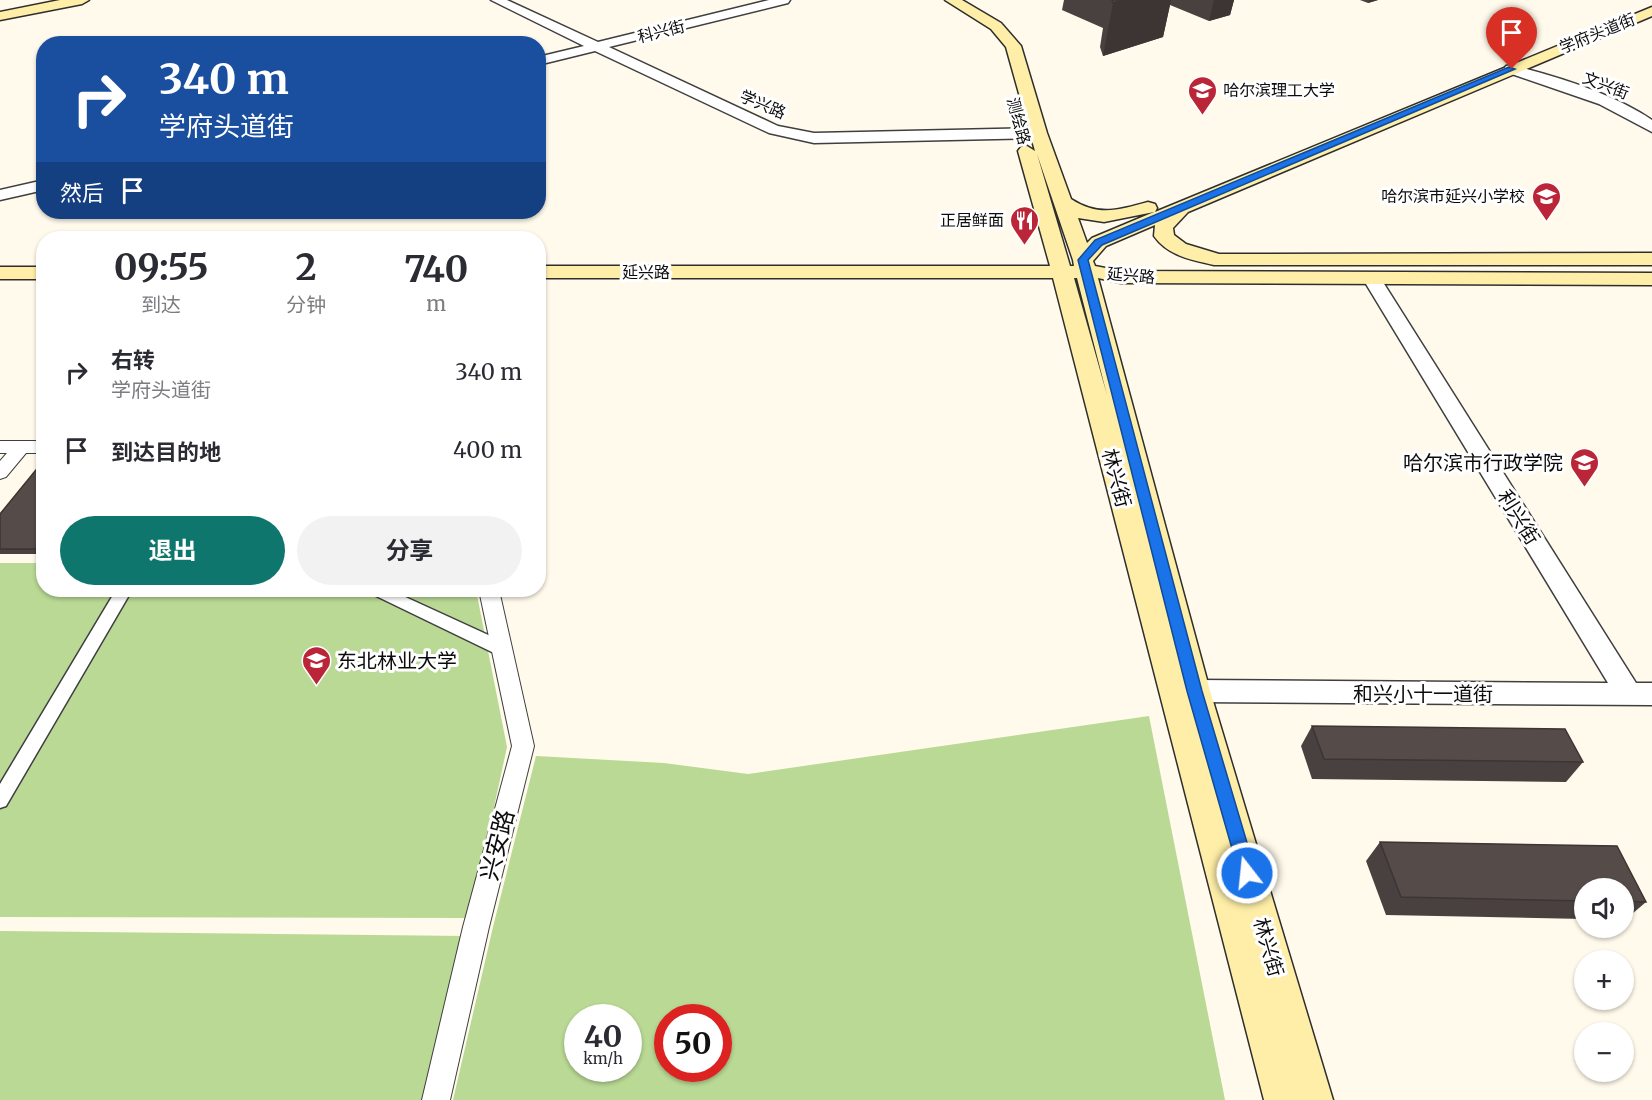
<!DOCTYPE html>
<html lang="zh">
<head>
<meta charset="utf-8">
<style>
  body { margin:0; font-family:Merriweather,"Noto Sans SC",serif; background:#f2f2f3; color:#2b2b33; height:100vh; display:flex; flex-direction:column; font-size:22px; white-space:nowrap }
  * { box-sizing:border-box; margin:0 }
  p { font-size:20px; color:#7c7c81 }
  .icon { flex:none; width:33px; height:33px; fill:none; stroke:currentColor; stroke-width:2; stroke-linecap:round; stroke-linejoin:round }
  .map { position:relative; flex:1; overflow:hidden }
  .panel { position:absolute; left:36px; top:231px; width:510px; height:366px; display:flex; flex-direction:column; background:#fff; border-radius:24px; box-shadow:0 2px 4px #0004 }
  .panel>* { flex:none }
  .top-card { position:absolute; left:36px; top:36px; width:510px; height:183px; border-radius:24px; box-shadow:0 2px 4px #0004; background:#1a4fa0; color:#fff; overflow:hidden }
  .tools { position:absolute; left:1574px; top:878px; display:grid; gap:12px }
  .tools a { display:grid; place-items:center; width:60px; height:60px; border-radius:50%; background:#fff; box-shadow:0 2px 4px #0004; font-size:30px }
  .speed { position:absolute; left:564px; top:1004px; display:flex; gap:12px; font-size:30px; font-weight:700; text-align:center }
  .speed>* { display:grid; place-content:center; width:78px; height:78px; border-radius:50%; background:#fff; box-shadow:0 2px 4px #0004; line-height:1 }
  .speed small { font-size:15px; font-weight:400 }
  .speed .limit { border:9px solid #d22; background:#fff; color:#111 }
  .pin { position:absolute; display:grid; place-items:center; width:51px; height:51px; color:#fff; margin:-62px -26px; border-radius:50% 50% 50% 0; rotate:-45deg; box-shadow:0 0 6px #0007 }
  .pin .icon { rotate:45deg }
  .me { position:absolute; width:66px; margin:-33px; rotate:344deg; stroke-linejoin:round; filter:drop-shadow(0 0 4px #0008) }
  .turn { display:flex; align-items:center; gap:21px; height:126px; padding:0 24px; font-size:27px }
  .turn .icon { width:78px; height:78px; stroke-width:2.5 }
  .turn b { display:block; font-size:42px; line-height:51px }
  .then { display:flex; align-items:center; height:57px; padding:0 24px; background:#0003; gap:12px; font-size:22px }
  .eta { display:flex; justify-content:space-evenly; align-items:center; height:102px; text-align:center }
  .eta b { font-size:36px; font-weight:700; line-height:42px }
  .cta { display:flex; gap:12px; margin-top:auto; padding:12px 24px }
  .cta a { flex:1; height:69px; border-radius:36px; background:#0f766e; color:#fff; font-size:24px; font-weight:700; line-height:69px; text-align:center }
  .cta a+a { background:#f2f2f3; color:#2b2b33 }
  ul { padding:0; list-style:none }
  li { display:flex; align-items:center; gap:18px; height:78px; padding:0 24px }
  li div { flex:1 }
  li b { display:block; font-size:22px }
  li em { font-style:normal }
  .map>svg:first-child { display:block }
  .forest { fill:#b9d995; fill-rule:evenodd }
  .lines { fill:none; stroke-linecap:round; stroke-linejoin:round }
  .pedestrian-casing { stroke:#3f3f3f; stroke-width:3 }
  .minor-casing { stroke:#3f3f3f; stroke-width:2 }
  .tertiary-casing { stroke:#3f3f3f; stroke-width:3 }
  .secondary-casing { stroke:#2e2e2e; stroke-width:3 }
  .pedestrian { fill:#fff; fill-rule:evenodd }
  .minor { fill:#fff; fill-rule:evenodd }
  .tertiary { fill:#fff; fill-rule:evenodd }
  .secondary { fill:#feeea7; fill-rule:evenodd }
  .wall { fill:#49413f }
  .shaded-wall { fill:#3c3533 }
  .building { fill:#554c49; stroke:#3c3533; stroke-width:1.5 }
  .route { fill:#1a73e8; stroke:#114b97; stroke-width:1.5 }
  .labels { text-anchor:middle; dominant-baseline:central; stroke-width:6; stroke-linejoin:round; paint-order:stroke }
  .far-street-label { font-size:16px; fill:#0c0c0c; stroke:#fff }
  .far-poi-label { font-size:16px; fill:#0c0c0c; stroke:#fff; text-anchor:end }
  .poi-label { font-size:20px; fill:#0c0c0c; stroke:#fff; text-anchor:end }
  .street-label { font-size:20px; fill:#0c0c0c; stroke:#fff }
  .near-street-label { font-size:24px; fill:#0c0c0c; stroke:#fff }
</style>
</head>
<body>
<div class="map">
<svg width="1652" height="1100" viewBox="0 0 1652 1100">
  <rect width="100%" height="100%" fill="#fffaeb"/>
  <path class="forest" d="M0,563H43L44,590H476L507,747L470,918L0,917Z
    M1149,716L1225,1100H453L493,927L536,756L664,763L748,774ZM578,1017H628V1068H578ZM668,1017H718V1068H668Z
    M0,931L467,936L427,1100H0Z"/>
  <g class="lines">
    <defs>
      <path id="pedestrian" d="M116,590H132L6,806L0,808V784Z
        M369,590H390L508,644L510,649L508,654L502,655L496,654L372,594Z"/>
      <path id="minor" d="M0,441H44V453H26L6,477L0,479V461L7,453H0Z
        M479,590H499L534,746L489,927L450,1100H422L463,927L512,746Z"/>
      <path id="tertiary" d="M491,0H507L598,42L769,0H790L788,3L609,47L778,126L814,133L1038,128L1046,133L1038,138L814,143L769,133L595,51L538,65V57L584,46Z
        M1511,65C1556,76 1614,94 1652,120V132L1599,104L1506,72L1504,69L1506,66Z
        M44,180V190L0,200V190Z
        M1372,274L1378,275L1381,279L1636,683H1652V705L1195,702L1185,699L1182,691L1185,683L1195,680L1608,683L1363,279L1366,275Z"/>
      <path id="secondary" d="M60,0H89L82,4L0,20V12Z
        M945,0H962L1001,23L1021,46L1047,133L1071,199C1099,217 1118,210 1148,202L1155,204L1157,208L1155,212L1652,7V16L1188,212L1173,228L1174,235L1186,244L1219,254L1652,253V265H1214C1192,260 1168,256 1154,236L1155,225L1106,246L1093,261L1095,266L1121,271L1652,273V285L1121,283L1098,278L1210,691L1333,1100H1264L1053,278H538V266H1050L1018,151L1021,147L1027,146L1035,151L1006,47L991,29ZM1037,154L1073,260L1074,266H1070ZM1154,212L1092,238L1087,243L1078,218L1104,222ZM1074,278H1077L1107,395Z
        M0,267H44V279H0Z"/>
    </defs>
    <use href="#pedestrian" class="pedestrian-casing"/>
    <use href="#minor" class="minor-casing"/>
    <use href="#tertiary" class="tertiary-casing"/>
    <use href="#secondary" class="secondary-casing"/>
    <use href="#pedestrian" class="pedestrian"/>
    <use href="#minor" class="minor"/>
    <use href="#tertiary" class="tertiary"/>
    <use href="#secondary" class="secondary"/>
  </g>
  <path class="wall" d="M1064,0H1234L1230,15L1209,21L1170,5L1163,37L1103,56L1100,47L1103,28L1062,10Z
    M1360,0H1378L1368,3Z
    M44,460V557L41,554H0V514Z
    M1312,726L1583,762L1566,782L1312,779L1301,746Z
    M1380,842L1617,846L1646,902L1625,920H1623V888H1584V919L1386,915L1366,861Z"/>
  <path class="shaded-wall" d="M1123,0H1171L1163,37L1103,56L1113,3Z
    M1214,0H1234L1230,15L1209,21Z
    M1370,0H1378L1368,3Z"/>
  <path class="building" d="M1112,0H1123L1113,3Z
    M44,460V552H39L41,549H0V514Z
    M1312,726L1565,729L1583,762L1324,759Z
    M1380,842L1617,846L1646,902L1623,901V888H1584V901L1401,897Z"/>
  <path class="route" d="M1509,67L1515,69L1102,245L1088,260L1202,691L1256,873L1254,879L1247,881L1241,879L1239,873L1187,691L1078,260L1095,240Z"/>
  <defs>
    <symbol id="university-pin" viewBox="-11 -11 22 30"><path d="M0 17L-7.5 6A9.5 9.5 0 1 1 7.5 6Z" fill="#bb2538" stroke="#fff"/><path d="M0-5L7-2L0 1L-7-2ZM-4 1L0 2.5L4 1V4Q0 6-4 4Z" fill="#fff"/></symbol>
    <symbol id="school-pin" viewBox="-11 -11 22 30"><path d="M0 17L-7.5 6A9.5 9.5 0 1 1 7.5 6Z" fill="#bb2538" stroke="#fff"/><path d="M0-5L7-2L0 1L-7-2ZM-4 1L0 2.5L4 1V4Q0 6-4 4Z" fill="#fff"/></symbol>
    <symbol id="restaurant-pin" viewBox="-11 -11 22 30"><path d="M0 17L-7.5 6A9.5 9.5 0 1 1 7.5 6Z" fill="#bb2538" stroke="#fff"/><path d="M-5-6h1v4h1v-4h1v4h1v-4h1v5L-1.5 .5V6h-2V.5L-5-1ZM5-6V6H3V1.5H1.5Q1.5-4 5-6Z" fill="#fff"/></symbol>
  </defs>
  <g fill-rule="evenodd">
    <use href="#university-pin" x="1186" y="74" width="33" height="45"/>
    <use href="#school-pin" x="1530" y="180" width="33" height="45"/>
    <use href="#restaurant-pin" x="1008" y="204" width="33" height="45"/>
    <use href="#university-pin" x="1568" y="446" width="33" height="45"/>
    <use href="#university-pin" x="300" y="644" width="33" height="45"/>
  </g>
  <g class="labels">
    <g class="far-street-label">
      <text transform="translate(661 31) rotate(-14)">科兴街</text>
      <text transform="translate(1597 33) rotate(-22)">学府头道街</text>
      <text transform="translate(1606 85) rotate(21)">文兴街</text>
      <text transform="translate(763 104) rotate(23)">学兴路</text>
      <text transform="translate(1019 121) rotate(75)">测绘路</text>
      <text x="646" y="272">延兴路</text>
      <text transform="translate(1131 275) rotate(5)">延兴路</text>
    </g>
    <g class="far-poi-label">
      <text x="1223" y="90" text-anchor="start">哈尔滨理工大学</text>
      <text x="1525" y="196">哈尔滨市延兴小学校</text>
      <text x="1004" y="220">正居鲜面</text>
    </g>
    <g class="poi-label">
      <text x="1563" y="462">哈尔滨市行政学院</text>
      <text x="337" y="660" text-anchor="start">东北林业大学</text>
    </g>
    <g class="street-label">
      <text transform="translate(1117 478) rotate(75)">林兴街</text>
      <text transform="translate(1519 517) rotate(58)">利兴街</text>
      <text x="1423" y="693">和兴小十一道街</text>
      <text transform="translate(1269 947) rotate(74)">林兴街</text>
    </g>
    <g class="near-street-label">
      <text transform="translate(497 845) rotate(-76)">兴安路</text>
    </g>
  </g>
</svg>
<div class="tools">
<a><svg class="icon" aria-label="sound" viewBox="0 0 24 24"><path d="M4 9h4l5-4v14l-5-4H4zM17 9q2 3 0 6"/></svg></a>
<a>+</a>
<a>−</a>
</div>
<div class="speed"><div>40<small>km/h</small></div><div class="limit">50</div></div>
<div class="pin" style="left:1512px;top:69px;background:#d93025"><svg class="icon" aria-label="arrive" viewBox="0 0 24 24"><path d="M6 21V4h12l-3 4 3 4H6"/></svg></div>
<svg class="me" style="left:1247px;top:873px" viewBox="-20 -20 40 40"><circle r="17" fill="#1a73e8" stroke="#fff" stroke-width="3"/><path d="M0-11L8 9 0 5-8 9z" fill="#fff"/></svg>
<div class="top-card">
<div class="turn"><svg class="icon" aria-label="right" viewBox="0 0 24 24"><path d="M7 20v-9h11M14 6l5 5-5 5"/></svg><div><b>340 m</b>学府头道街</div></div>
<div class="then">然后<svg class="icon" aria-label="arrive" viewBox="0 0 24 24"><path d="M6 21V4h12l-3 4 3 4H6"/></svg></div>
</div>
<section class="panel">
<div class="eta">
<div><b>09:55</b><p>到达</p></div>
<div><b>2</b><p>分钟</p></div>
<div><b>740</b><p>m</p></div>
</div>
<ul>
<li><svg class="icon" aria-label="right" viewBox="0 0 24 24"><path d="M7 20v-9h11M14 6l5 5-5 5"/></svg><div><b>右转</b><p>学府头道街</p></div><em>340 m</em></li>
<li><svg class="icon" aria-label="arrive" viewBox="0 0 24 24"><path d="M6 21V4h12l-3 4 3 4H6"/></svg><div><b>到达目的地</b></div><em>400 m</em></li>
</ul>
<div class="cta"><a>退出</a><a>分享</a></div>
</section>
</div>
</body>
</html>
